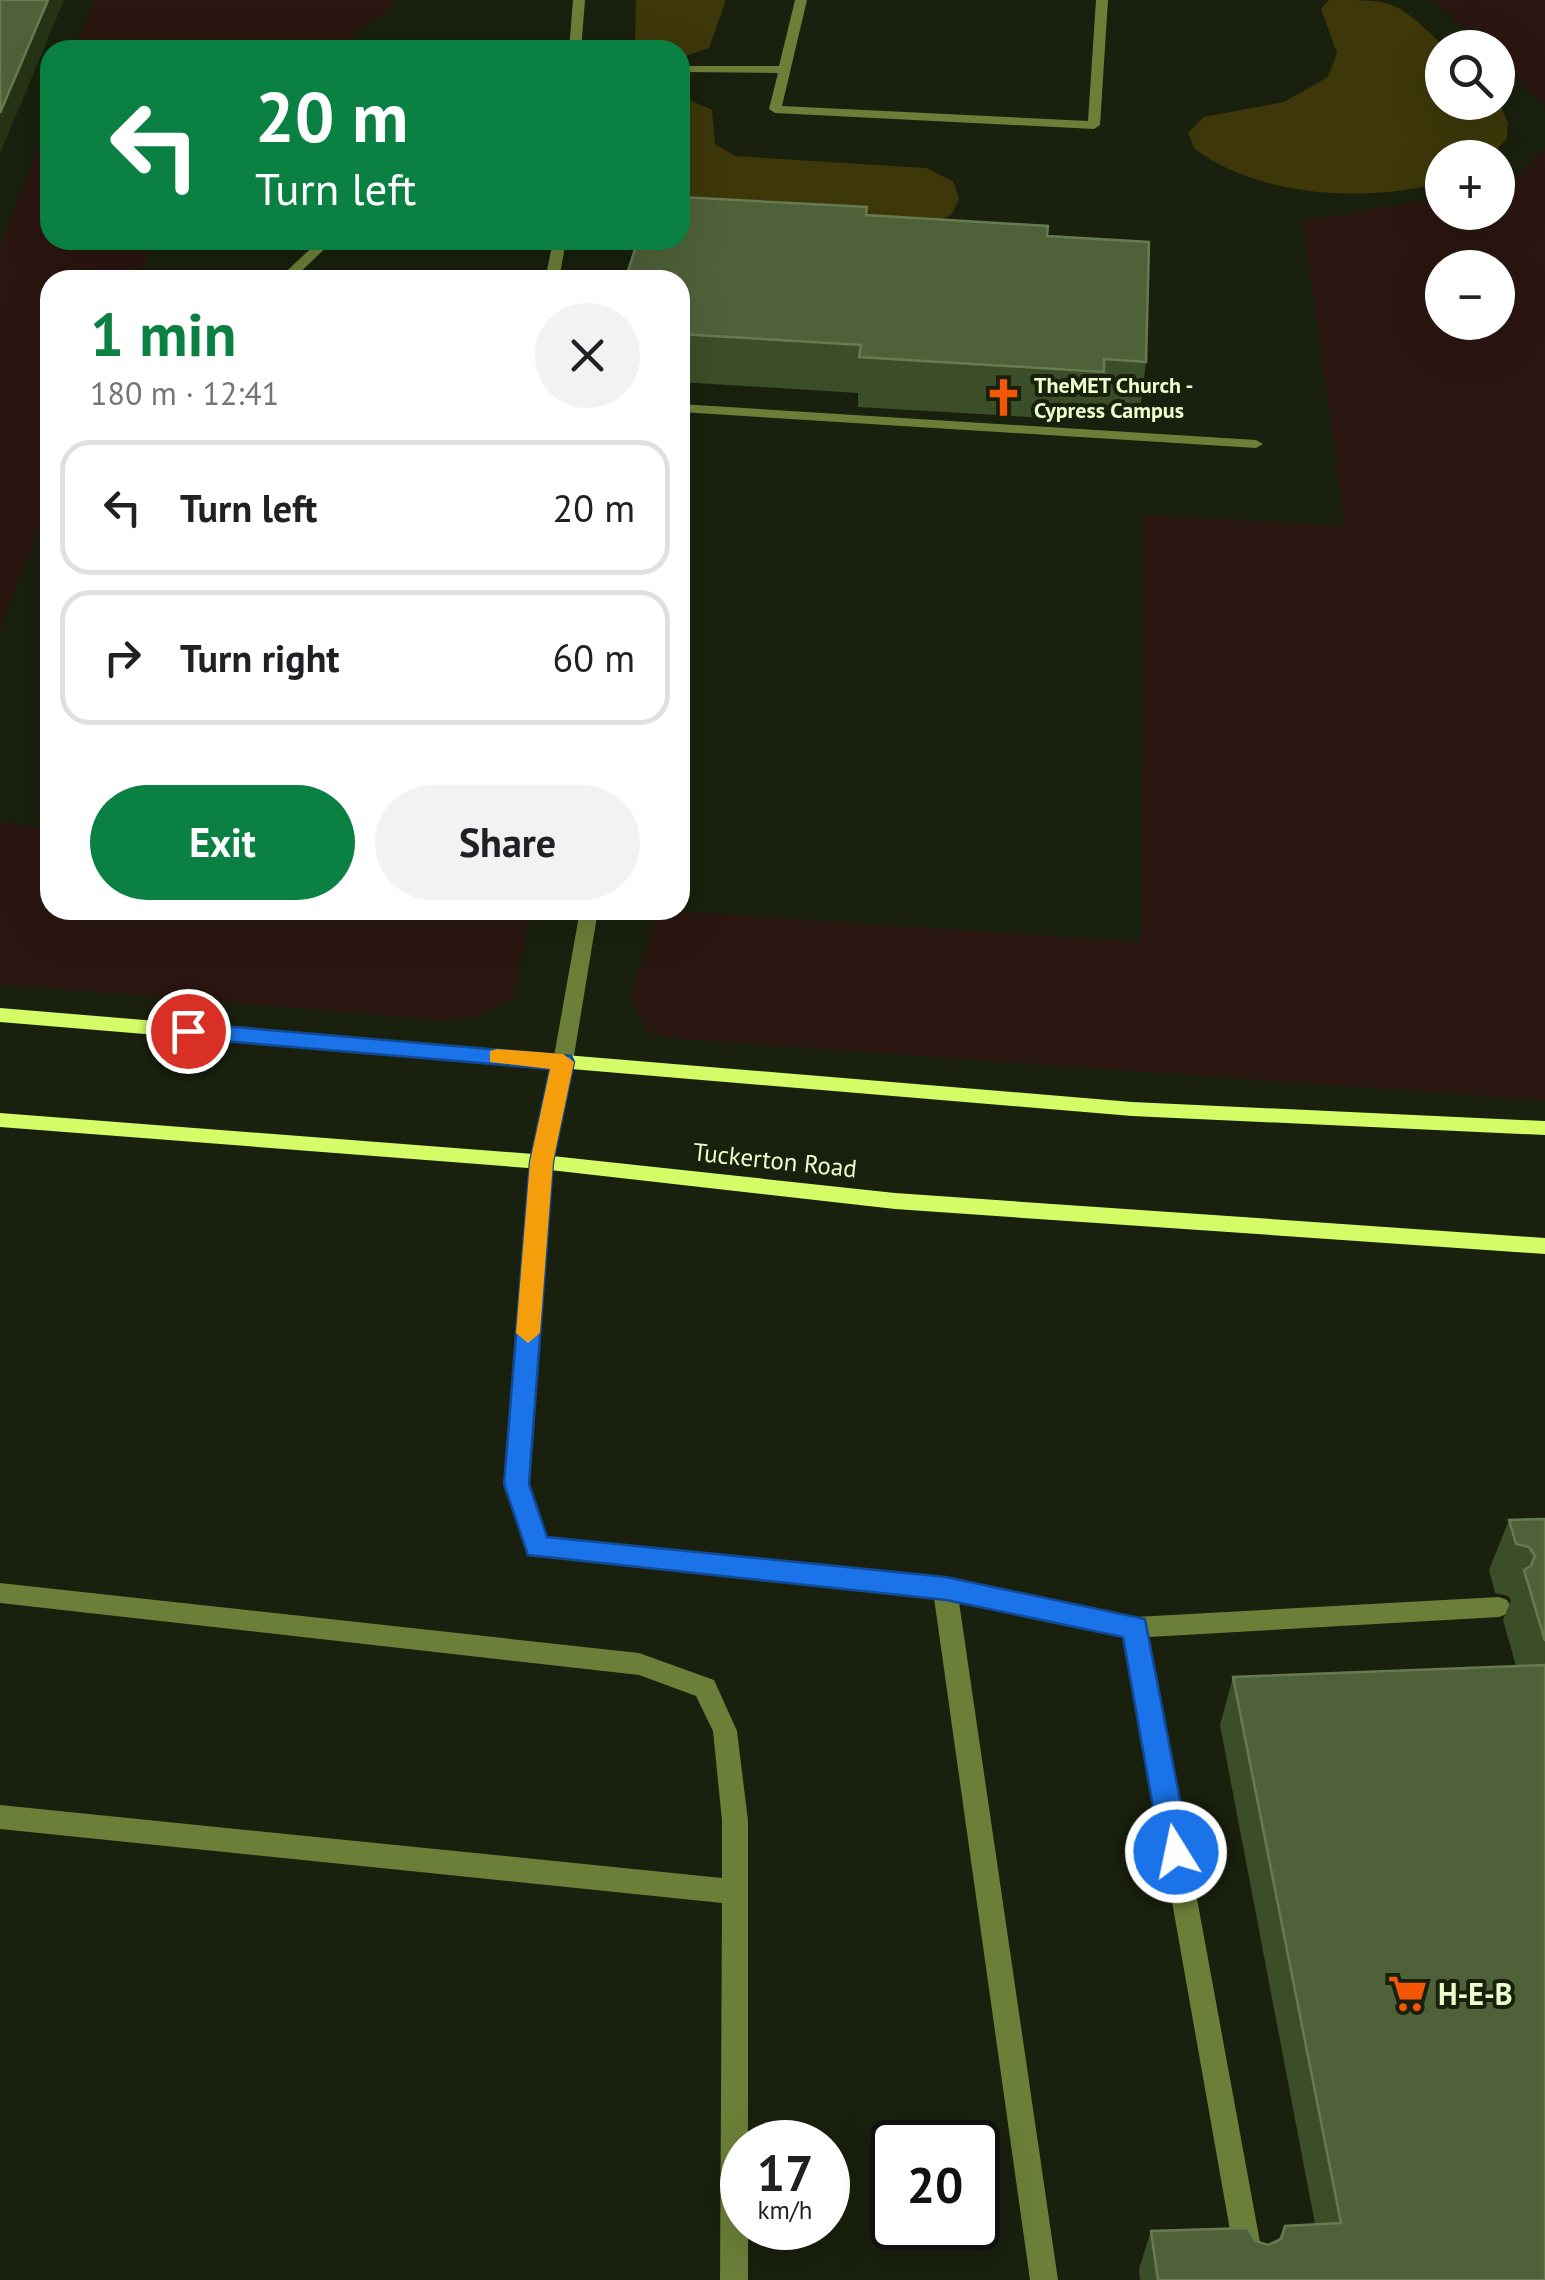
<!DOCTYPE html>
<html lang="en">
<head>
<meta charset="utf-8">
<style>
  body { margin:0; font-family:"PT Sans",sans-serif; background:#f2f2f2; color:#202124; height:100vh; display:flex; flex-direction:column; font-size:38px; white-space:nowrap }
  * { box-sizing:border-box; margin:0 }
  p { font-size:32px; color:#757577 }
  .icon { flex:none; width:55px; height:55px; fill:none; stroke:currentColor; stroke-width:2; stroke-linecap:round; stroke-linejoin:round }
  .map { position:relative; flex:1; overflow:hidden }
  .drawer { position:absolute; left:40px; top:270px; width:650px; height:650px; display:flex; flex-direction:column; background:#fff; border-radius:30px; box-shadow:0 10px 40px #0002 }
  .drawer>* { flex:none }
  .banner { position:absolute; left:40px; top:40px; width:650px; height:210px; border-radius:30px; box-shadow:0 10px 40px #0002; background:#0b8043; color:#fff; overflow:hidden }
  .buttons { position:absolute; left:1425px; top:30px; display:grid; gap:20px }
  .buttons a { display:grid; place-items:center; width:90px; height:90px; border-radius:50%; background:#fff; box-shadow:0 10px 40px #0002; font-size:50px }
  .speed { position:absolute; left:720px; top:2120px; display:flex; gap:20px; font-size:50px; font-weight:700; text-align:center }
  .speed>* { display:grid; place-content:center; width:130px; height:130px; border-radius:50%; background:#fff; box-shadow:0 10px 40px #0002; line-height:1 }
  .speed small { font-size:25px; font-weight:400 }
  .speed .limit { border:5px solid #111; border-radius:15px; background:#fff; color:#111 }
  .pin { position:absolute; display:grid; place-items:center; width:85px; height:85px; color:#fff; margin:-42px; border:5px solid #fff; border-radius:50%; box-shadow:0 2px 10px #0007 }
  .me { position:absolute; width:110px; margin:-55px; rotate:350deg; stroke-linejoin:round; filter:drop-shadow(0 0 8px #0008) }
  .turn { display:flex; align-items:center; gap:35px; height:210px; padding:0 50px; font-size:45px }
  .turn .icon { width:130px; height:130px; stroke-width:2.5 }
  .turn b { display:block; font-size:70px; line-height:85px }
  .round { display:grid; place-items:center; flex:none; width:105px; height:105px; border-radius:52px; background:#f2f2f2 }
  .headline { display:flex; align-items:center; justify-content:space-between; height:170px; padding:0 50px }
  h1 { font-size:60px; font-weight:600; line-height:75px; color:#0b8043 }
  .button { display:flex; gap:20px; margin-top:auto; padding:20px 50px }
  .button a { flex:1; height:115px; border-radius:60px; background:#0b8043; color:#fff; font-size:40px; font-weight:600; line-height:115px; text-align:center }
  .button a+a { background:#f2f2f2; color:#202124 }
  ul { padding:0; list-style:none }
  li { display:flex; align-items:center; gap:30px; height:135px; margin:0 20px 15px; padding:0 30px; border:5px solid #e0e0e0; border-radius:30px }
  li div { flex:1 }
  li b { display:block; font-size:38px }
  li em { font-style:normal }
  .map>svg:first-child { display:block }
  .green { fill:#2a1611; fill-rule:evenodd }
  .water { fill:#3d370a }
  .lines { fill:none; stroke-linecap:round; stroke-linejoin:round }
  .service { fill:#6b7f39; fill-rule:evenodd }
  .minor { fill:#6b7f39; fill-rule:evenodd }
  .secondary { fill:#d3fc67; fill-rule:evenodd }
  .wall { fill:#3c4e27 }
  .shaded-wall { fill:#263415 }
  .building { fill:#4f6139; stroke:#687a50; stroke-width:2.5 }
  .route { fill:#1a73e8; stroke:#114b97; stroke-width:2.5 }
  .slow { fill:#f59e0b }
  .labels { text-anchor:middle; dominant-baseline:central; stroke-width:8; stroke-linejoin:round; paint-order:stroke }
  .far-poi-label { font-size:22px; font-weight:bold; fill:#edfece; stroke:#19200d; text-anchor:start }
  .street-label { font-size:25px; fill:#edfece; stroke:#19200d }
  .near-poi-label { font-size:30px; font-weight:bold; fill:#edfece; stroke:#19200d; text-anchor:start }
</style>
</head>
<body>
<div class="map">
<svg width="1545" height="2280" viewBox="0 0 1545 2280">
  <rect width="100%" height="100%" fill="#19200d"/>
  <path class="green" d="M94,0H394L389,10L331,50H75Z
    M1433,0H1545V107L1498,58V48L1486,47Z
    M50,115V240H155L136,280H50V501L0,630V246Z
    M1545,148V1100L679,1039L649,1033L630,998L658,910L1141,942L1142,515L1345,526L1303,221L1442,198V212H1498V180L1518,174ZM1442,268H1498V322H1442Z
    M0,822L50,828V910H531L513,998L474,1017L439,1020L0,984Z"/>
  <path class="water" d="M636,0H726L709,48L680,58V50H640L635,42Z
    M1329,0C1397,0 1395,0 1445,47L1442,102L1498,101L1508,123L1507,138L1491,157L1442,158V183C1366,202 1261,198 1195,149L1188,133L1204,117L1284,102L1328,77L1337,53L1321,9Z
    M680,96L712,110L715,144L735,156L926,168L953,181L959,199L952,214L942,220L680,210Z"/>
  <g class="lines">
    <path class="service" d="M573,0H585L581,50H569Z
      M795,0H807L782,106L1088,121L1096,0H1108L1100,125L1094,129L775,113L769,109L778,73L680,72V66H779Z
      M320,240H334L292,280H277Z
      M548,240H561L565,246L559,280H545L552,246Z
      M680,404L1256,440L1263,444L1256,448L680,412Z
      M580,910H598L573,1062L563,1069L553,1062Z
      M541,1155L551,1162L527,1484L546,1538L945,1579L1135,1617L1499,1597L1507,1600L1511,1607L1507,1614L1499,1617L1149,1637L1262,2253L1258,2263L1248,2267L1238,2263L1234,2253L1125,1635L959,1602L1058,2280H1030L934,1598L530,1554L505,1484L531,1162Z"/>
    <path class="minor" d="M0,1583L639,1653L714,1680L737,1731L748,1821V2142H742V2228H748V2280H720L722,1903L0,1829V1805L722,1878V1821L713,1731L696,1696L639,1675L0,1603Z"/>
    <path class="secondary" d="M0,1008L1132,1102L1545,1121V1135L1132,1116L571,1069L552,1156L895,1193L1545,1238V1254L895,1209L541,1169L0,1127V1113L533,1154L552,1068L0,1022Z"/>
  </g>
  <path class="wall" d="M867,215L1047,236L1146,362L1140,411L1100,408L1098,421L858,407V393L680,382V280Z
    M1545,1519V2280H1140L1139,2269L1151,2231L1255,2241L1268,2245L1278,2240L1285,2226L1315,2224L1220,1725L1233,1677L1516,1666L1503,1620L1511,1600L1508,1596L1495,1593L1489,1570L1509,1520Z"/>
  <path class="shaded-wall" d="M48,0H64L0,154V113Z"/>
  <path class="building" d="M0,0H48L0,113Z
    M680,197L867,207L866,215L1048,226L1047,236L1149,242L1146,362L1104,359V372L859,357L861,345L680,334V280H625L638,240H680Z
    M1545,1519V1641L1524,1570L1531,1566L1535,1556L1529,1547L1516,1544L1509,1520Z
    M1545,1665V2280H1158L1151,2231L1248,2228L1255,2241L1268,2245L1281,2239L1285,2226L1341,2223L1233,1677Z"/>
  <path class="route" d="M188,1023L571,1056L574,1062L553,1162L529,1484L547,1537L946,1577L1145,1619L1190,1852L1186,1862L1176,1866L1165,1862L1161,1852L1123,1637L946,1600L528,1555L504,1484L530,1162L550,1069L188,1038L177,1031Z"/>
  <path class="slow" d="M497,1049L563,1054L574,1062L553,1162L540,1333L528,1343L516,1333L530,1162L550,1069L490,1062V1051Z"/>
  <defs>
    <symbol id="church-bare" viewBox="-9 -9 18 18"><path d="M-1.2-6h2.4v3.5h3.3v2.4h-3.3V6h-2.4V-.1h-3.3v-2.4h3.3Z" fill="#f35705" stroke="#19200d" stroke-width="2.5" paint-order="stroke"/></symbol>
    <symbol id="supermarket-bare" viewBox="-9 -9 18 18"><path d="M-6-5.5h2.5l.6 2H6L4.5 2H-2.5L-4.4-4H-6ZM-1.5 3.2a1.3 1.3 0 1 0 .1 0ZM3 3.2a1.3 1.3 0 1 0 .1 0Z" fill="#f35705" stroke="#19200d" stroke-width="2.5" paint-order="stroke"/></symbol>
  </defs>
  <g fill-rule="evenodd">
    <use href="#church-bare" x="976" y="370" width="55" height="55"/>
    <use href="#supermarket-bare" x="1380" y="1966" width="55" height="55"/>
  </g>
  <g class="labels">
    <g class="far-poi-label">
      <text x="1034" y="385">TheMET Church -<tspan x="1034" dy="25">Cypress Campus</tspan></text>
    </g>
    <g class="street-label">
      <text transform="translate(775 1160) rotate(6)">Tuckerton Road</text>
    </g>
    <g class="near-poi-label">
      <text x="1438" y="1993">H-E-B</text>
    </g>
  </g>
</svg>
<div class="buttons">
<a><svg class="icon" aria-label="search" viewBox="0 0 24 24"><circle cx="10" cy="10" r="6"/><path d="M15 15l6 6"/></svg></a>
<a>+</a>
<a>−</a>
</div>
<div class="speed"><div>17<small>km/h</small></div><div class="limit">20</div></div>
<div class="pin" style="left:188px;top:1031px;background:#d93025"><svg class="icon" aria-label="arrive" viewBox="0 0 24 24"><path d="M6 21V4h12l-3 4 3 4H6"/></svg></div>
<svg class="me" style="left:1176px;top:1852px" viewBox="-20 -20 40 40"><circle r="17" fill="#1a73e8" stroke="#fff" stroke-width="3"/><path d="M0-11L8 9 0 5-8 9z" fill="#fff"/></svg>
<div class="banner">
<div class="turn"><svg class="icon" aria-label="left" viewBox="0 0 24 24"><path d="M17 20v-9H6M10 6l-5 5 5 5"/></svg><div><b>20 m</b>Turn left</div></div>
</div>
<section class="drawer">
<div class="headline"><div><h1>1 min</h1><p>180 m · 12:41</p></div><a class="round"><svg class="icon" aria-label="close" viewBox="0 0 24 24"><path d="M6 6l12 12M18 6L6 18"/></svg></a></div>
<ul>
<li><svg class="icon" aria-label="left" viewBox="0 0 24 24"><path d="M17 20v-9H6M10 6l-5 5 5 5"/></svg><div><b>Turn left</b></div><em>20 m</em></li>
<li><svg class="icon" aria-label="right" viewBox="0 0 24 24"><path d="M7 20v-9h11M14 6l5 5-5 5"/></svg><div><b>Turn right</b></div><em>60 m</em></li>
</ul>
<div class="button"><a>Exit</a><a>Share</a></div>
</section>
</div>
</body>
</html>
